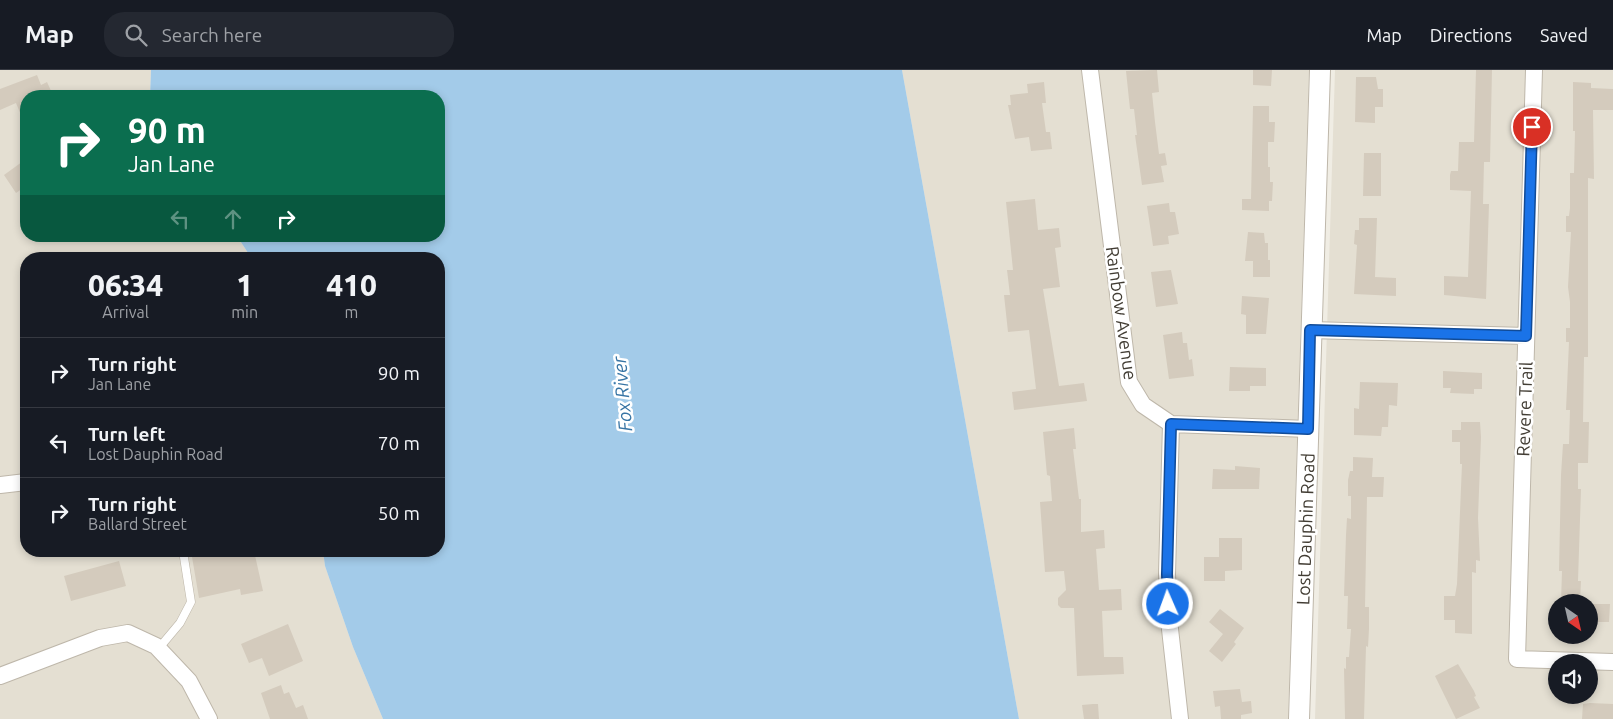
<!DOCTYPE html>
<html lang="en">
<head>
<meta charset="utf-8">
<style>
  body { margin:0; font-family:Ubuntu,sans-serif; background:#242831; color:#f1f3f6; height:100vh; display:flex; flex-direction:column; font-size:19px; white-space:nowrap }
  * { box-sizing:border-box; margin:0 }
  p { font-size:16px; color:#9ea1a6 }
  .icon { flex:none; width:28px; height:28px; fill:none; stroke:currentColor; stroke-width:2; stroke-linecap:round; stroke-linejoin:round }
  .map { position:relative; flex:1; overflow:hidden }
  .panel { position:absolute; left:20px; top:182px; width:425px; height:305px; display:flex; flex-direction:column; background:#171b24; border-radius:20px; box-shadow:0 2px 8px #0003 }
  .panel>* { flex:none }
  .banner { position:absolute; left:20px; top:20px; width:425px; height:152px; border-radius:20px; box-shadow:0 2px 8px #0003; background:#0b6e4f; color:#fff; overflow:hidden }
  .needle { width:32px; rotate:146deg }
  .buttons { position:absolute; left:1548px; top:524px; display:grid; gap:10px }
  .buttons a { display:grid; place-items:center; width:50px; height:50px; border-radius:50%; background:#171b24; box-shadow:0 2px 8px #0003; font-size:25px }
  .pin { position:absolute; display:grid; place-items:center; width:42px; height:42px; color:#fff; margin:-21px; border:2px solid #fff; border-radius:50%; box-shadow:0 1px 5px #0007 }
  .me { position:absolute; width:55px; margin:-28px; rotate:358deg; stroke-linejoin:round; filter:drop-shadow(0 0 4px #0008) }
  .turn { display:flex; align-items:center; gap:18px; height:105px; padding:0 25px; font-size:22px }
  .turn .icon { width:65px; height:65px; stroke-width:2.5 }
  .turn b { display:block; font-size:35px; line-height:42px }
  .lanes { display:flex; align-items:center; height:48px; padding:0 25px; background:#0003; justify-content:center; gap:25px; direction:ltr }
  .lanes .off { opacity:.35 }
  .eta { display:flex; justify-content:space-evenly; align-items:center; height:85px; text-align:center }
  .eta b { font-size:30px; font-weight:800; line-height:35px }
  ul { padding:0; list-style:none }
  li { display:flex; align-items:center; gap:15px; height:70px; padding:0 25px; border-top:1px solid #363941 }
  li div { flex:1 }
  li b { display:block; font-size:19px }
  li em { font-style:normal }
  header { display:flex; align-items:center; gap:30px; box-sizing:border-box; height:70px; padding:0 25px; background:#171b24; border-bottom:1px solid #363941 }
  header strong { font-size:24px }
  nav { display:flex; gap:28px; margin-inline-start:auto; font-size:18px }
  .search { width:350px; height:45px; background:#242831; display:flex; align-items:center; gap:12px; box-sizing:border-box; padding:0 18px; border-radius:20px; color:#9ea1a6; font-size:19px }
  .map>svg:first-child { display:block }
  .residential { fill:#e4dfd2; fill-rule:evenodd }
  .water { fill:#a3cbe9 }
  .building { fill:#d4cbbd }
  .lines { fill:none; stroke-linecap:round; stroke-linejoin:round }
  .service-casing { stroke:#beb7aa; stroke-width:9 }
  .minor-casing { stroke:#beb7aa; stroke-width:18 }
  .tertiary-casing { stroke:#beb7aa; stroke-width:22 }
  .service { stroke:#fff; stroke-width:8 }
  .minor { stroke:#fff; stroke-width:16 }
  .tertiary { stroke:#fff; stroke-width:20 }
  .route-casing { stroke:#114b97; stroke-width:12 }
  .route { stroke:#1a73e8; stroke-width:9 }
  .labels { text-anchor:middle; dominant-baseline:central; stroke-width:5; stroke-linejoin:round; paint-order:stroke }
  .street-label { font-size:18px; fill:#423d34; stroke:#fff }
  .water-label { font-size:19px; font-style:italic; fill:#3774a4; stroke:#fff }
</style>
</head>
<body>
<header>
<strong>Map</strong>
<div class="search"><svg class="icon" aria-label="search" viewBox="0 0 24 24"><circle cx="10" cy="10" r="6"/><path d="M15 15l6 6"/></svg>Search here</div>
<nav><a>Map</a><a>Directions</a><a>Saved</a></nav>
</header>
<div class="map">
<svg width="1613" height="649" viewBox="0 0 1613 649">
  <rect width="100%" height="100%" fill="#f0ede4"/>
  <path class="residential" d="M0,0H151L150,26H26V166H237L252,189H26V481H323L325,496L353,577L383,649H0Z
    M902,0H1309L1288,649H1019Z
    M1335,0H1613V649H1315ZM1556,532H1589V565H1556ZM1556,592H1589V625H1556Z"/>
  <path class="water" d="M151,0H902L1019,649H383L353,577L325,496L323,481H439V189H252L237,166H439V26H150Z"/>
  <path class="building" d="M1157,0L1159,22L1152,23L1155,52L1159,84L1165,83L1167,95L1161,96L1164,112L1142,115L1135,65H1137L1134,39H1130L1126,1Z
    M1253,0H1272L1271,16L1253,15Z
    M1476,0H1492L1490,92H1484L1483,134H1489L1486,229L1444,225V206L1468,207L1471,121L1450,120V105L1451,101H1458L1459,72H1474Z
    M37,5L41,15L47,12L52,23L45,26H26V57L16,33L0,40V19Z
    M1356,7H1376L1378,19H1383V37H1375V53L1355,52Z
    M1044,12L1046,33H1042L1046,62H1050L1052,79L1031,81L1029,67L1015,69L1008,35H1011L1010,25L1028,23L1027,14Z
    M1573,12L1591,13V18L1613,19V40H1593L1594,109L1588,108V287H1584L1583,352H1589L1588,393H1578V419H1581L1578,511H1581L1580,532H1561L1562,501H1559L1561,405L1563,374H1569L1570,340H1566L1569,272H1566V258H1570V232L1568,217L1571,162H1566V146H1569L1570,138V103H1574L1575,61H1573Z
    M1253,36H1269V52H1275L1274,72H1268V97H1270V112H1273L1272,131H1269V141L1242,140V129H1251Z
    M1364,83H1381V126H1363Z
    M26,89V116L16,123L4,105Z
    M1035,129L1038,160L1059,158L1061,177L1055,178L1060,217L1043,219L1059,316L1084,313L1087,331L1014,340L1012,322L1036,319L1029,260L1008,262L1004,225H1010L1007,200H1013L1006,132Z
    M1169,133L1170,142H1175L1179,164L1168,166L1169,174L1153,176L1147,136Z
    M1359,148H1377L1375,207L1396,208V226L1354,224L1357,175L1354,174L1355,160H1359Z
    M1248,162L1264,163L1265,173H1268V190H1270V207H1253V191H1245Z
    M1171,200L1178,234L1156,237L1151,202Z
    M1242,226L1269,228L1266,264H1246V245L1241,244Z
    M1182,262L1183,273H1187L1189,290L1192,289L1194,306L1169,309L1163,265Z
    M1230,297L1266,298V316H1250V321H1229Z
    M1443,301L1482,303V319H1474V324L1450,323L1451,318H1443Z
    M1360,312L1398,313L1397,336L1389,335L1388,357H1382L1381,366L1354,365V338L1359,339Z
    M1461,352H1480L1481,367L1478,448L1480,491L1476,490V503L1472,502V564L1455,563V550H1444V526H1455L1457,514L1462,394H1460V372H1452V360H1461Z
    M1074,358L1076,379H1073L1079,429H1081V462L1104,460L1105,478L1096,479L1099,520L1121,519L1122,540L1102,541L1104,587H1123L1124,604L1077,606L1074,538H1061L1058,535V528L1066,520L1064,501L1045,502L1040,432L1052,431L1050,406L1047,405L1043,362Z
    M1353,387L1373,388L1372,407H1384L1383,427H1367L1365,537H1369V559L1368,577L1366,576L1364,649H1345L1344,598L1346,599V587H1349L1351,559H1347L1348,526H1344L1346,465L1347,448L1351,449V426H1348V410L1350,401H1353Z
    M1235,396L1260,398L1259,419H1212L1213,399L1235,400Z
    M1219,468H1242V500L1225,501V511H1204V487H1219Z
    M191,481H254L263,521L241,525L240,519L199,528Z
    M119,491L126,516L71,531L64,506Z
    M1589,534H1610L1609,552H1589Z
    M1220,539L1244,558L1234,572L1236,574L1222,592L1209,581L1223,564L1209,552Z
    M288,554L303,591L269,606L262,588L249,593L241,574Z
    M1458,594L1474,621L1476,626L1474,627L1480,638L1456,649L1435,606Z
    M281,615L284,624L289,622L296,638L303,635L308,649H270L261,623Z
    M1240,619L1242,632L1251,631L1252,643L1241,645V649H1221L1220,636L1215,637L1213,621Z
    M1590,633L1613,634V649H1582L1583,634Z
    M1093,634H1098L1099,649H1084L1082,635Z"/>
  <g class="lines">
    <defs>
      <path id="service" d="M159,578L180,553L191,532L183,481"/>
      <path id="minor" d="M1090,0L1129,312L1143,335L1171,354
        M1534,0L1517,589L1613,592
        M1310,260L1526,266
        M1171,354L1167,504L1169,550L1180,649
        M1171,354L1308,359
        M0,415L26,412
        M0,606L100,568L128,563L156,576L189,611L209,649"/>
      <path id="tertiary" d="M1299,649L1320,0"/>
    </defs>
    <use href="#service" class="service-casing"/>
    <use href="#minor" class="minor-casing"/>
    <use href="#tertiary" class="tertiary-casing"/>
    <use href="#service" class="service"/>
    <use href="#minor" class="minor"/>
    <use href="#tertiary" class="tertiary"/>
  </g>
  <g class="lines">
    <defs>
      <path id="route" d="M1168,534L1167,504L1171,354L1308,359L1310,260L1526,266L1532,57"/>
    </defs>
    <use href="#route" class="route-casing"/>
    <use href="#route" class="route"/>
  </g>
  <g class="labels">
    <g class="street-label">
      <text transform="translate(1122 243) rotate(82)">Rainbow Avenue</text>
      <text transform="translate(1524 339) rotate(-88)">Revere Trail</text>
      <text transform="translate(1305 459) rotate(-88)">Lost Dauphin Road</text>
    </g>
    <g class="water-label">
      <text transform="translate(622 324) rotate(-95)">Fox River</text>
    </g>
  </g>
</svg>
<div class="buttons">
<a><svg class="needle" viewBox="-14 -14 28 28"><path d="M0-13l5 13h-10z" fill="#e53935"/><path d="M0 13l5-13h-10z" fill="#9ea1a6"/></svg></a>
<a><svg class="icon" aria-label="sound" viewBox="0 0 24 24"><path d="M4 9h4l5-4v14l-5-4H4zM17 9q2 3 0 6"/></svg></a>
</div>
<div class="pin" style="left:1532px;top:57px;background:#d93025"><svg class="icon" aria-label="arrive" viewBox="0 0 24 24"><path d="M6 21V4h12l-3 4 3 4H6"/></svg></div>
<svg class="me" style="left:1168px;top:534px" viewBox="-20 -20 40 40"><circle r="17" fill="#1a73e8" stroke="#fff" stroke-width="3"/><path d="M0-11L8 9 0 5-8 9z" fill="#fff"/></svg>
<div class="banner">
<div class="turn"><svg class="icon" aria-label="right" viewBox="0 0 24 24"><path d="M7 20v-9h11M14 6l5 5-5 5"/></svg><div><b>90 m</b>Jan Lane</div></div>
<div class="lanes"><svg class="icon off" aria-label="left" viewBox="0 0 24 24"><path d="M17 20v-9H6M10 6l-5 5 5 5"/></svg><svg class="icon off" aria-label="ahead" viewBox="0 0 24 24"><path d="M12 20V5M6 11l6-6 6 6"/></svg><svg class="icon" aria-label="right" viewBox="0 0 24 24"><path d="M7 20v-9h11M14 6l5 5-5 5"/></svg></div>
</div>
<section class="panel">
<div class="eta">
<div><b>06:34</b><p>Arrival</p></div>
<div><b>1</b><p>min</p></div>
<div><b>410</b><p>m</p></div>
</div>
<ul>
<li><svg class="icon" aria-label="right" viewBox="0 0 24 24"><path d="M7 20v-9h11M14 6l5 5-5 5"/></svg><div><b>Turn right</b><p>Jan Lane</p></div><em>90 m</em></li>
<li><svg class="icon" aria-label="left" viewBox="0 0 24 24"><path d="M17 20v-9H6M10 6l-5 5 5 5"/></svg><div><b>Turn left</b><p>Lost Dauphin Road</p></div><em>70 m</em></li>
<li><svg class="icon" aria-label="right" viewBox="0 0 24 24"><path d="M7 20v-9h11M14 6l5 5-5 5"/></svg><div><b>Turn right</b><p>Ballard Street</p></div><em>50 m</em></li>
</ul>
</section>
</div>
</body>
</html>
